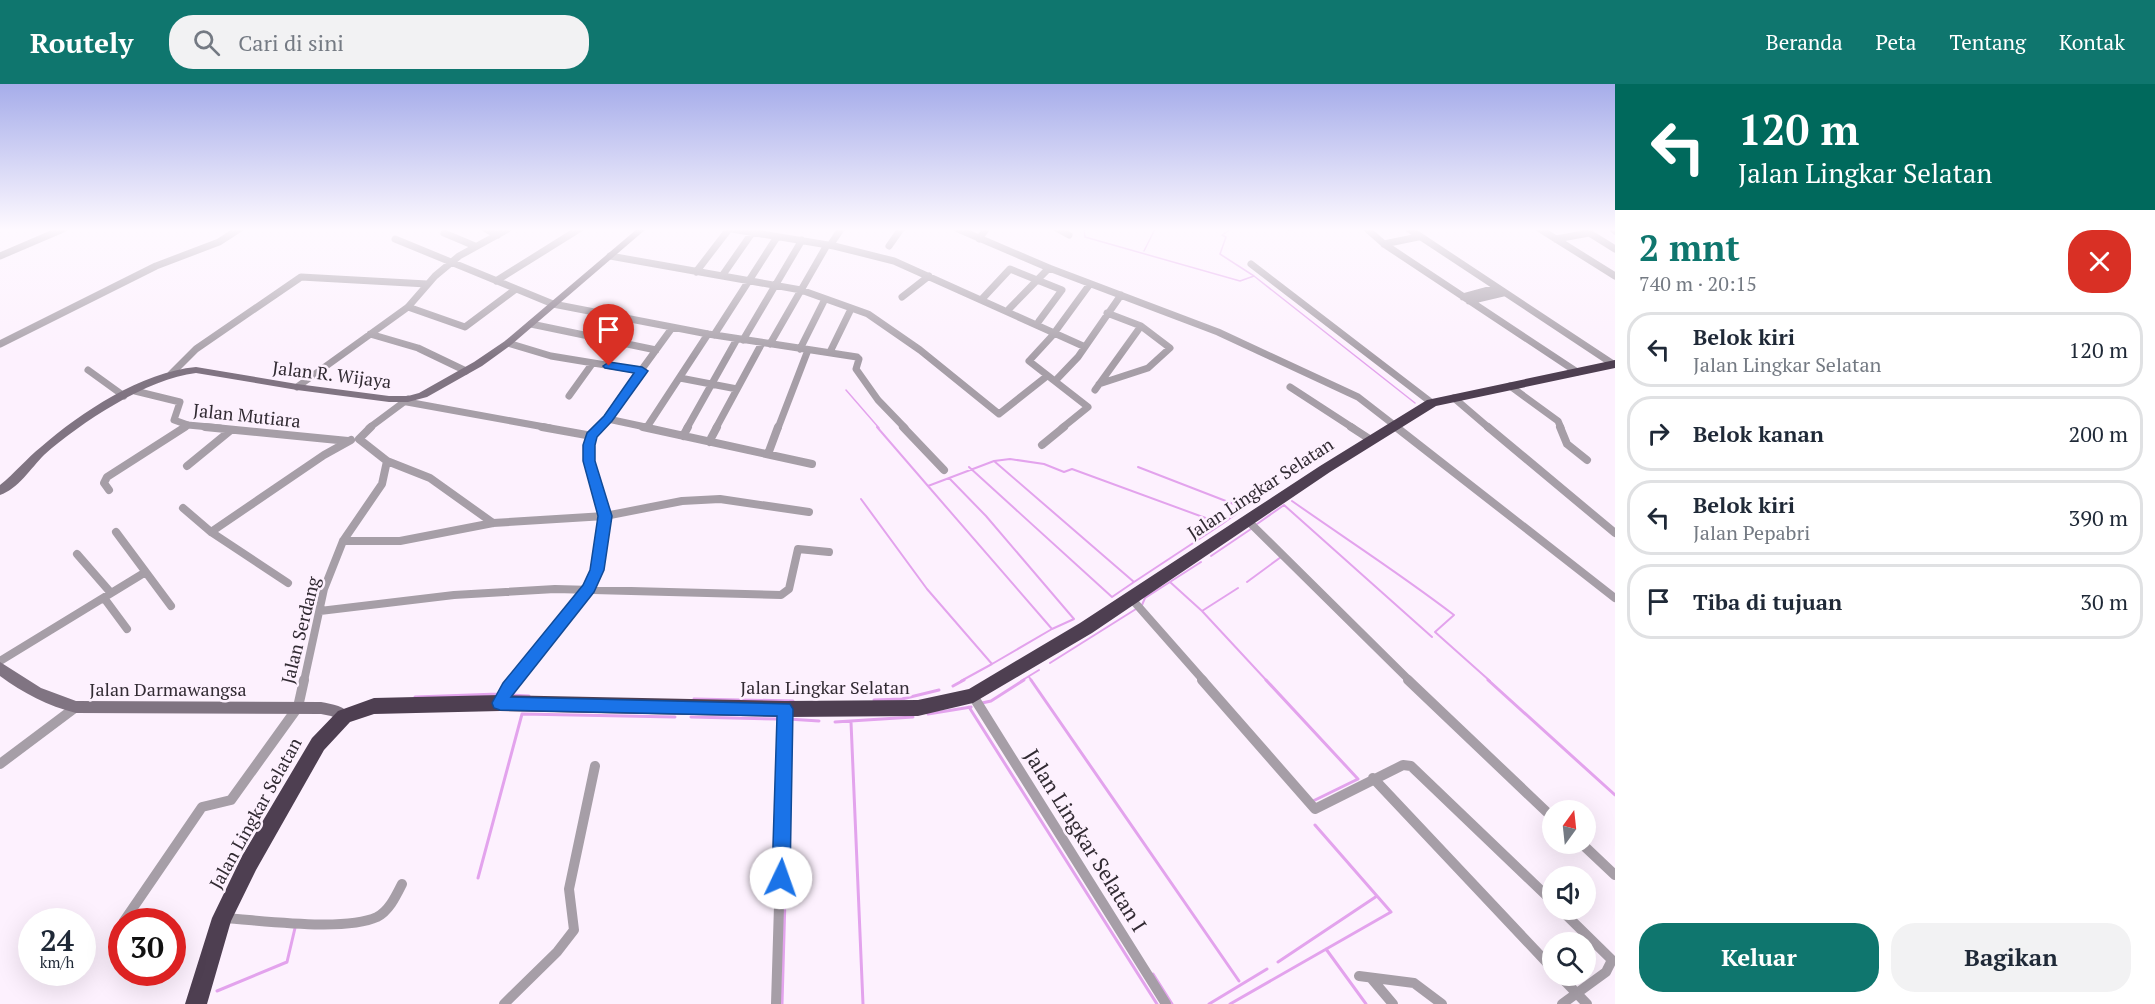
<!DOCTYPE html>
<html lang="id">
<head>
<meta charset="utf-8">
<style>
  body { margin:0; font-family:"PT Serif",serif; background:#f2f2f3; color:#1f2937; height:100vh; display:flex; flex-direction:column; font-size:22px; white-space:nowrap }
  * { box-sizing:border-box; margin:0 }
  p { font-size:20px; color:#747a83 }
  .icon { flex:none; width:33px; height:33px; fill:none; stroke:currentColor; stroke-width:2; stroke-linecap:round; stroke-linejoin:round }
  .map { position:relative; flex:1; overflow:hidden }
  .sheet { display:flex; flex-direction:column; background:#fff; width:540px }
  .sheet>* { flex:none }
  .hud { background:#00695c; color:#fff; overflow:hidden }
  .needle { width:39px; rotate:15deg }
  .fabs { position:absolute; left:1542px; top:716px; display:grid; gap:12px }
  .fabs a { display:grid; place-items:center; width:54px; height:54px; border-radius:50%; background:#fff; box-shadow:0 6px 24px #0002; font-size:30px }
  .speed { position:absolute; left:18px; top:824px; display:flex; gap:12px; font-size:30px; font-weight:700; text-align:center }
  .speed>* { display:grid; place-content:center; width:78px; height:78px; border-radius:50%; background:#fff; box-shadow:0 6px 24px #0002; line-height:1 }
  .speed small { font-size:15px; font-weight:400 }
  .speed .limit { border:9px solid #d22; background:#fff; color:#111 }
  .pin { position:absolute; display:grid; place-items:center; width:51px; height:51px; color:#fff; margin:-62px -26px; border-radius:50% 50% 50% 0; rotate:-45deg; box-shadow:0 0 6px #0007 }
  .pin .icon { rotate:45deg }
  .me { position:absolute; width:66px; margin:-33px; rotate:3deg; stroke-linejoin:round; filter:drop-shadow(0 0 4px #0008) }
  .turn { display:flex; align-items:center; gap:21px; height:126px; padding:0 24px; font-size:27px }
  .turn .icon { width:78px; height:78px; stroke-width:2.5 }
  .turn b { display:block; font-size:42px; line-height:51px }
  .round { display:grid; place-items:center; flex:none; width:63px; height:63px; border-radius:24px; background:#f2f2f3 }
  .head { display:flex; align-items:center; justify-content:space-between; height:102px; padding:0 24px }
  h1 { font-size:36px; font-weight:700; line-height:45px; color:#0f766e }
  .button { display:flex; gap:12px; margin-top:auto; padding:12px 24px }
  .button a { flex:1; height:69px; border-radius:24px; background:#0f766e; color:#fff; font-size:24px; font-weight:700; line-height:69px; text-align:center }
  .button a+a { background:#f2f2f3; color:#1f2937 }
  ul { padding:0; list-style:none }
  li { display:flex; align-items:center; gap:18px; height:75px; margin:0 12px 9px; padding:0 12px; border:3px solid #e0e1e3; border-radius:24px }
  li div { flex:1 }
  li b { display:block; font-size:22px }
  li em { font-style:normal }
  header { display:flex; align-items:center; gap:36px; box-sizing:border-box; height:84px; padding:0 30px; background:#0f766e; color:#fff }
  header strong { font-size:28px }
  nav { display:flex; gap:33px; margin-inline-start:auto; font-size:21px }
  .search { width:420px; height:54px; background:#f2f2f3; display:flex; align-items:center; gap:15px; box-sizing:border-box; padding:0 21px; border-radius:24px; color:#747a83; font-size:22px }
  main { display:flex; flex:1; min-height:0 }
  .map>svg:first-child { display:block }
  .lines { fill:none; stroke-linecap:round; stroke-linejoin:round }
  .stream-far2 { stroke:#e3a3ed; stroke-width:1.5 }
  .stream-far1 { stroke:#e3a3ed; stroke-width:2 }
  .stream { stroke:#e3a3ed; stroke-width:3 }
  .street-far2 { stroke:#a69ea7; stroke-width:7 }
  .street-far1 { stroke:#a69ea7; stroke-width:8 }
  .street { stroke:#a69ea7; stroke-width:10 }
  .secondary { fill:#807482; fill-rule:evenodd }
  .highway { fill:#4e3f51; fill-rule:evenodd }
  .route { fill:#1a73e8; stroke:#114b97; stroke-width:1.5 }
  .labels { text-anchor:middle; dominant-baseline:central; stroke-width:5; stroke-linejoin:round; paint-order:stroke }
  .street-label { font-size:18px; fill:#322b33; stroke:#fdf1fe }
  .near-street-label { font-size:21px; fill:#322b33; stroke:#fdf1fe }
</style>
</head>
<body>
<header>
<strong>Routely</strong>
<div class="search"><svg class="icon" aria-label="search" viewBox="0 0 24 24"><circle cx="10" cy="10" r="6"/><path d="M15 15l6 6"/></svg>Cari di sini</div>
<nav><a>Beranda</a><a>Peta</a><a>Tentang</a><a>Kontak</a></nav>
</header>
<main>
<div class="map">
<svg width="1615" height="920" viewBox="0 0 1615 920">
  <rect width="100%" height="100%" fill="#fdf1fe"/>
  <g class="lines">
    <path class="stream-far2" d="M1084,145L1085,153L1240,197L1254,192L1220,170L1226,153L1222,151L1231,145
      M1288,146L1296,145
      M1144,167L1155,145
      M1254,192L1415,319
      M846,306L879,344"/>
    <path class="stream-far1" d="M877,343L928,402
      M1010,375L1044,380L1064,388L1072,385L1222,440L1134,498L994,377Z
      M969,383L1112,513L1134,498
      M1138,383L1244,424L1222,440
      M949,394L986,432L1074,535L1052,545
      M861,415L927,505L992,580L1052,545L928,402L994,377
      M1292,417C1346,455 1402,491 1454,531L1435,548L1490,597
      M1257,440L1284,421L1432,553
      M1211,472L1251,445
      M1170,498L1202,527L1267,597
      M1247,498L1281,473
      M1142,521L1145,514L1201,478
      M1202,527L1238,504
      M1050,579L1136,525
      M1029,593L1032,597
      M961,597L992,580
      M1021,597L1039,586"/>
    <path class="stream" d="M1031,596L1239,897
      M1266,596L1358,695L1313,717
      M1488,596L1615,711
      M953,602L964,596
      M511,611L529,612
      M415,613L498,610L503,605
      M694,615L793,617
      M874,616L902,615L939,606
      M982,619L991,617L1024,596
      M969,623L1157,920
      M928,630L971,623
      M691,633L777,635
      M788,635L819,637
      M835,638L913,633
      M851,638L863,920
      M478,794L522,630L675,633
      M1326,865L1366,920
      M1278,878L1377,812
      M1153,890L1172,920
      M217,907L287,878L295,844
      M782,920L788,710
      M1209,920L1267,885
      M1230,920L1391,828L1315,741"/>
    <path class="street-far2" d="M486,145L498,151
      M732,145L834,162L894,177L1083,262
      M958,145L1049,184L1218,248L1358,313L1398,344
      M1058,145L1069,151
      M1367,145L1384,160L1577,288
      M1409,145L1613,280
      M1540,145L1615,192
      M1583,145L1615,165
      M1613,145L1615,147
      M444,149L475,162
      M395,155L553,220L708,250L857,273L859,275L856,285L878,316L905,344
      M979,155L986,145
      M1556,155L1589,149
      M831,160L841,145
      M1384,160L1418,153
      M889,162L901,145
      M0,172L63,145
      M610,172L801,206L868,230L920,266L999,330L1047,292
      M1251,180L1432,319
      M696,188L729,145
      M722,192L752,149
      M496,197L579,145
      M902,213L929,192
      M1463,213L1496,204
      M982,215L1010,185L1062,206L1039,237
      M1469,217L1503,209
      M408,223L465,243L516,205
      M1009,225L1049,184
      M531,240L656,266
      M370,250L418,264L466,287
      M714,251L777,153
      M743,256L802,156
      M508,259L551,272L642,287
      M0,260L156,182L219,158L239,145
      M770,260L827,161
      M800,265L825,215
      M830,268L851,225
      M88,286L124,312
      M171,290L196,265L301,193L427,200
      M680,294L737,305
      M1056,296L1078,273L1121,211
      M1099,300L1148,284L1170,264L1141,242L1107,229
      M1510,302L1558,337L1561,344
      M297,303L408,223L435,192L459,172L508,145
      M1290,303L1353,344
      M1095,306L1141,242
      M135,307L180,318L174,336L188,341L220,344
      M569,312L592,280
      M1454,314L1489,344
      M407,318L550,344
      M608,335L650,344
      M647,343L708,250
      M183,344L188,341
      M369,344L408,315
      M599,344L672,244
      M687,344L737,255
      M716,344L762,259
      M778,344L808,266
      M1062,344L1088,323L1029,277L1052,252L1090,200"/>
    <path class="street-far1" d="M205,343L348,357
      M542,343L592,352
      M643,343L812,380
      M903,343L944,386
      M1351,343L1371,356
      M1396,343L1615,514
      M1488,343L1615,449
      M1560,343L1567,360L1587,376
      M683,352L688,343
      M709,358L717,343
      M1042,361L1064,343
      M768,370L778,343
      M387,377L430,394L493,439
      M187,382L231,346
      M109,406L104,399L107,393L185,343
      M183,424L211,448L288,499
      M1248,437L1410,597
      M116,448L171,522
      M211,448L324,371L351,356
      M343,457H400L493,439L605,432L682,417L720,415L809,428
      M77,470L111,509
      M1130,513L1204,597
      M104,514L127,545
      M320,527L454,511L555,505L781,511L789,505L798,465L829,468
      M0,577L144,489
      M304,597L324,505L343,457L382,400L387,377L359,355L371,343
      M513,597L593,498L605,432L589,377L592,352L601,343"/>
    <path class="street" d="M1202,596L1315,725L1403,681L1411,682L1552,817
      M1408,596L1552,733
      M973,612L1166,920
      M500,619L514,596
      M0,680L76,623
      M1373,694L1552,884
      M1581,759L1615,791
      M1560,825L1612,876L1606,888L1562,920
      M223,834C261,836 344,848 377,833C389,827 396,812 402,800
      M124,837L202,723L231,716L298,623L304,596
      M122,841V857
      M1559,891L1587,920
      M1359,892L1414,899L1442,920
      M1371,894L1393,920
      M504,920L557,868L574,846L569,805L595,682
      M776,920L785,625"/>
    <path class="secondary" d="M637,145H646L511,261L482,282L427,313L408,318H389L297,306L196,289C148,294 80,339 44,371C31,384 18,405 0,411V401C15,389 26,375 41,363C81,328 142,288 196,283L297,300L389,312H408L419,309L474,278L505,257Z
      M0,578L41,604L76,617L321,618C332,620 346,622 351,632L349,636L344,638L331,632L321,630L76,629C48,622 23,609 0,592Z"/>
    <path class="highway" d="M1615,276V284L1436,322L1330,388L1092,549L973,619L918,632L785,633L500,627L374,630L350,638L324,666L256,786L231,837L207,920H185L212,834L242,772L312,654L338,627L374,614L500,611L785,617L918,616L969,605L1080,539L1320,382L1427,316Z"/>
  </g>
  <linearGradient id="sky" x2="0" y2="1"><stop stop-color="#a6adea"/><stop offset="0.53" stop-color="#fef9ff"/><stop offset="1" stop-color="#fef9ff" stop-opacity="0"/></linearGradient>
  <rect width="1615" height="274" fill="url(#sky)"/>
  <path class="route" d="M609,278L642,283L648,287L612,337L597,353L595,361V377L612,432L604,486L594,508L511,613L790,620L793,625L790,794L788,801L781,803L775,801L772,794L777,632L500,626L494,624L492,619L503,599L583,501L590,486L598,432L583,377V361L587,349L604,332L634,289L605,284L603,282Z"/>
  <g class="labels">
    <g class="street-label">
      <text transform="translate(332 290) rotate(7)">Jalan R. Wijaya</text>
      <text transform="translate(247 331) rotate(6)">Jalan Mutiara</text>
      <text transform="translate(1260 404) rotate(-33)">Jalan Lingkar Selatan</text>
      <text transform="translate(300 546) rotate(-76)">Jalan Serdang</text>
      <text x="825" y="603">Jalan Lingkar Selatan</text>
      <text x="168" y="605">Jalan Darmawangsa</text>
      <text transform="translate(255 729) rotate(-61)">Jalan Lingkar Selatan</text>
    </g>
    <g class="near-street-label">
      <text transform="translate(1086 756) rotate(58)">Jalan Lingkar Selatan I</text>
    </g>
  </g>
</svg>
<div class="fabs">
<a><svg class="needle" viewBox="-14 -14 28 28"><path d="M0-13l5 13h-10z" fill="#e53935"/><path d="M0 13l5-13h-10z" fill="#747a83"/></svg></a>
<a><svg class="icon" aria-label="sound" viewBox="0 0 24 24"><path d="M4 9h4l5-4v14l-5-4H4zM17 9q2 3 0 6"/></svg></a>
<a><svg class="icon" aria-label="search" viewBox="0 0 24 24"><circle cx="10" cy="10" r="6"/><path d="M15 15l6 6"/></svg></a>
</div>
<div class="speed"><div>24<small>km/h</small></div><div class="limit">30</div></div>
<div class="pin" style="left:609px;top:282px;background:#d93025"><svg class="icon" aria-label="arrive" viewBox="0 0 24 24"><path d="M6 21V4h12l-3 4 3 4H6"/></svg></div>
<svg class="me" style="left:781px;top:794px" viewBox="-20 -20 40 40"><circle r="19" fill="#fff"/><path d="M0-13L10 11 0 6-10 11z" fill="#1a73e8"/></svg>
</div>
<section class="sheet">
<div class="hud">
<div class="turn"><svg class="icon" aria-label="left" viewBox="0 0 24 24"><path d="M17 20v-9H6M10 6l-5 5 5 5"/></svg><div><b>120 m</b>Jalan Lingkar Selatan</div></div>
</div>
<div class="head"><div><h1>2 mnt</h1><p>740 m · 20:15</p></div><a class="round" style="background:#d93025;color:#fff"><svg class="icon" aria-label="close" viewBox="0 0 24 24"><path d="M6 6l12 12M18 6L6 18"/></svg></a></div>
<ul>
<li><svg class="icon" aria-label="left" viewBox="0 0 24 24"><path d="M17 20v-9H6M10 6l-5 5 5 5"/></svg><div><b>Belok kiri</b><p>Jalan Lingkar Selatan</p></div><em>120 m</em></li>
<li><svg class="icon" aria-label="right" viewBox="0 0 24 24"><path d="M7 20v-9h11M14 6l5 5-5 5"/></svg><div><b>Belok kanan</b></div><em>200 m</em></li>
<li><svg class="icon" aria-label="left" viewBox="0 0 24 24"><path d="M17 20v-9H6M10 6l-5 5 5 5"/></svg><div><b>Belok kiri</b><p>Jalan Pepabri</p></div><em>390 m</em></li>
<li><svg class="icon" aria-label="arrive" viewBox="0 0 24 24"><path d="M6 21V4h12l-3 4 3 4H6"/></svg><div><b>Tiba di tujuan</b></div><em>30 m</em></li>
</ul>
<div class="button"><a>Keluar</a><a>Bagikan</a></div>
</section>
</main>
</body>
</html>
